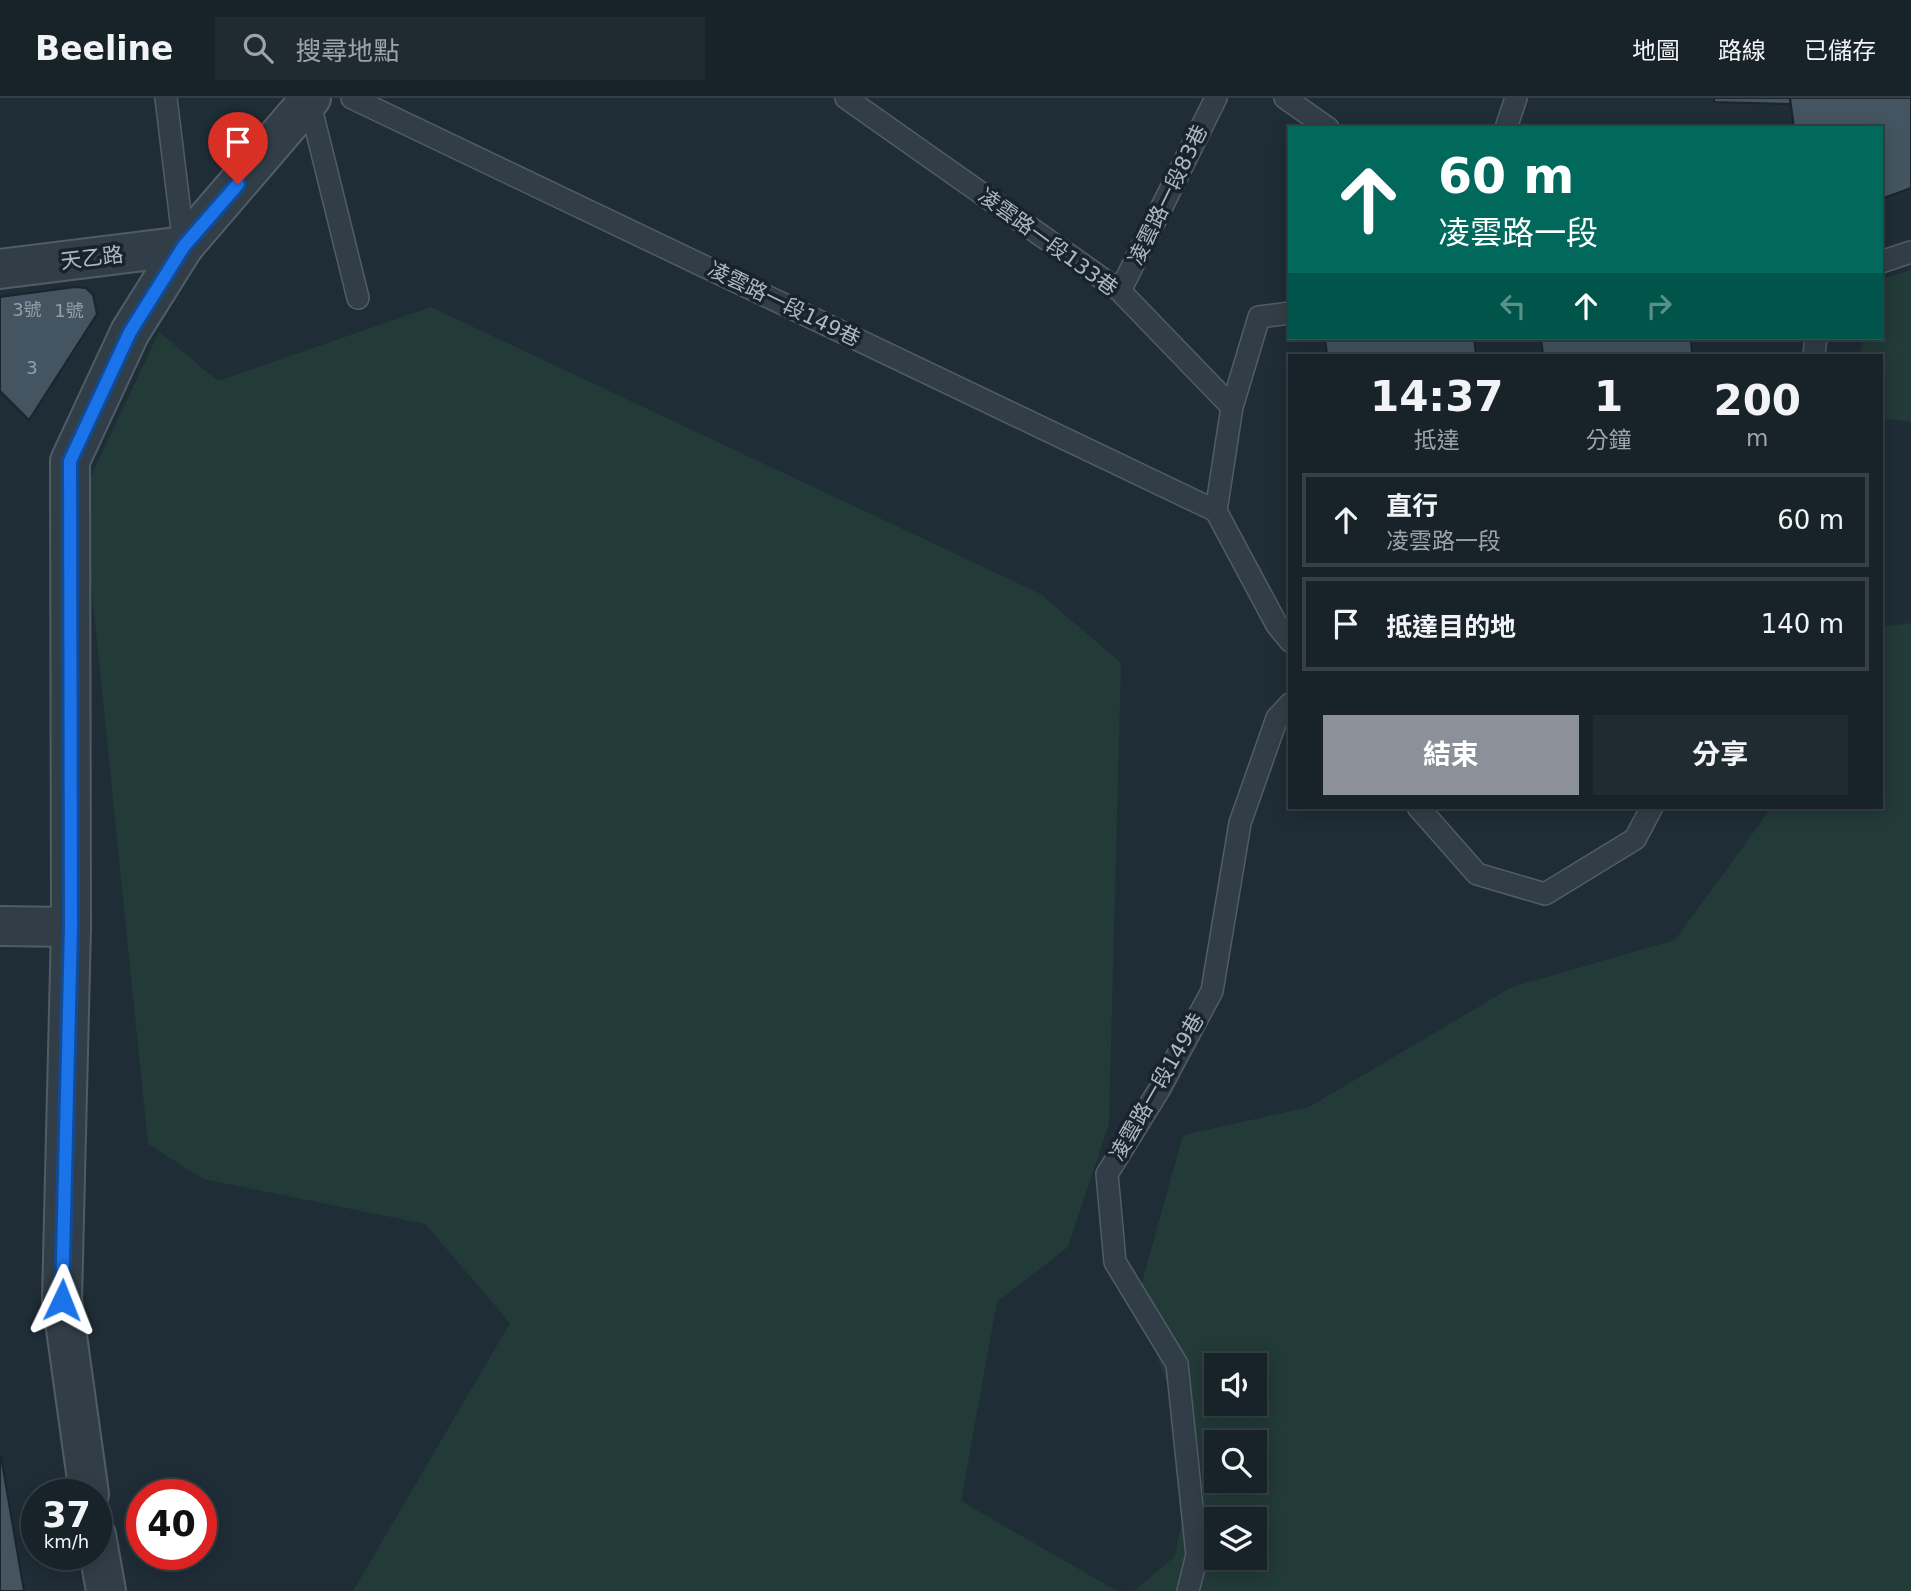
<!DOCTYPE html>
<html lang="zh-TW">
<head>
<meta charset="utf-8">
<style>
  body { margin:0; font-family:"DejaVu Sans","Noto Sans TC",sans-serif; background:#202a31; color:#f1f3f6; height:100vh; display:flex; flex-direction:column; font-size:26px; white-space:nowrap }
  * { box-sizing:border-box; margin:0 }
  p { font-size:23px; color:#9ea4a8 }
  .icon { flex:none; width:38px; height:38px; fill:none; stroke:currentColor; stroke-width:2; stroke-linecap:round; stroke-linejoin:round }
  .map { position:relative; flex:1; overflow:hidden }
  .panel { position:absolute; left:1288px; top:256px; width:595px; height:455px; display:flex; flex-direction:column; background:#172229; border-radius:0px; box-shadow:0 4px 18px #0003,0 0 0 2px #363f46 }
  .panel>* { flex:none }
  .guide { position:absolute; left:1288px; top:28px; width:595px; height:214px; border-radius:0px; box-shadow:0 4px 18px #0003,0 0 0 2px #363f46; background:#00695c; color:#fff; overflow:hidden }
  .controls { position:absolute; left:1204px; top:1255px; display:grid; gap:14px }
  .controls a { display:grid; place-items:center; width:63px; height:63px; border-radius:0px; background:#172229; box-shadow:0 4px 18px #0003,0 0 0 2px #363f46; font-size:35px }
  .speed { position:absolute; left:21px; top:1381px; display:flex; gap:14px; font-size:35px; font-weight:700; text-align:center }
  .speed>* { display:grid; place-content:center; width:91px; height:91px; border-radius:50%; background:#172229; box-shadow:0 4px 18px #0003,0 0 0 2px #363f46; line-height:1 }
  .speed small { font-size:18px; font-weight:400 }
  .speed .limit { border:10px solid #d22; background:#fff; color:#111 }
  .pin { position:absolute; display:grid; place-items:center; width:60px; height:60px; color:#fff; margin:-72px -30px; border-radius:50% 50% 50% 0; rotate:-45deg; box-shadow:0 0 7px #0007 }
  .pin .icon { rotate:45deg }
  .me { position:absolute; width:77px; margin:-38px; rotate:2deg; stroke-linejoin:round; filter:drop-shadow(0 0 5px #0008) }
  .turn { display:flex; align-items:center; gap:24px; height:147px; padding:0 35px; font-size:32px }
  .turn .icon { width:91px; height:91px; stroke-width:2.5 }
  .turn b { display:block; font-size:49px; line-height:60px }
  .lanes { display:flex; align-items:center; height:66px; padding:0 35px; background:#0003; justify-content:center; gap:35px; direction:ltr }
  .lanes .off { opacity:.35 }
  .eta { display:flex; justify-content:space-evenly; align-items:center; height:119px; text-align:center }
  .eta b { font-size:42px; font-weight:700; line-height:49px }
  .primary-button { display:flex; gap:14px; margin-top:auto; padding:14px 35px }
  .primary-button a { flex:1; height:80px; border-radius:0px; background:#8c9099; color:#fff; font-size:28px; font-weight:700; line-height:80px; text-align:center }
  .primary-button a+a { background:#202a31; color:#f1f3f6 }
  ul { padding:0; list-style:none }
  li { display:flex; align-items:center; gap:21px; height:94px; margin:0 14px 10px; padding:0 21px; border:4px solid #363f46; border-radius:0px }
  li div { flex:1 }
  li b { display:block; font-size:26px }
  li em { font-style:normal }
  header { display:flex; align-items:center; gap:42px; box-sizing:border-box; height:98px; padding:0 35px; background:#172229; border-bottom:2px solid #363f46 }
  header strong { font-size:33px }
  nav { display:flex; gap:38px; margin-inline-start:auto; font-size:24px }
  .search { width:490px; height:63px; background:#202a31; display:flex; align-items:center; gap:18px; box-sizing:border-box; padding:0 24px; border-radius:0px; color:#9ea4a8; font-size:26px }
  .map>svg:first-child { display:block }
  .green { fill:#223a38; fill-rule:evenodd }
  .building { fill:#445561; stroke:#1a252e; stroke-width:2 }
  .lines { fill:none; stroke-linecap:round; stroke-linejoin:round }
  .service-casing { stroke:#505c66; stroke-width:24 }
  .minor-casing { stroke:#505c66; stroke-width:42 }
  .tertiary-casing { stroke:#505c66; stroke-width:42 }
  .service { stroke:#323e47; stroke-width:21 }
  .minor { stroke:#323e47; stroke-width:38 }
  .tertiary { stroke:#323e47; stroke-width:38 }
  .route-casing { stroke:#114b97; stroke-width:18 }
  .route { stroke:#1a73e8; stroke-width:12 }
  .labels { text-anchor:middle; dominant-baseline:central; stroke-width:7; stroke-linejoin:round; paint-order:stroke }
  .number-label { font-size:18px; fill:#92a0ac }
  .street-label { font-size:21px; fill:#acb9c5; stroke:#18232c }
</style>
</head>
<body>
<header>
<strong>Beeline</strong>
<div class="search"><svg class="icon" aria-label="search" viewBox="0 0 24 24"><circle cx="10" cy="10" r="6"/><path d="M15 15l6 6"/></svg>搜尋地點</div>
<nav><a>地圖</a><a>路線</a><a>已儲存</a></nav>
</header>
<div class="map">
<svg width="1911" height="1493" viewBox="0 0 1911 1493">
  <rect width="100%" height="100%" fill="#1f2d37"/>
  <path class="green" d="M1911,172V324L1881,320V257H1860L1863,240H1881V181Z
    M431,209L1041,496L1121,565L1109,1026L1068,1149L997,1204L961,1403L1117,1493H353L510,1225L425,1126L203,1081L148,1046L82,397L159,234L218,283Z
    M1911,525V1493H1134L1175,1458L1194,1361L1137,1202L1183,1037L1309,1009L1512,889L1675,842L1772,709H1881V529ZM1216,1267H1255V1306H1216ZM1216,1344H1255V1382H1216ZM1216,1421H1255V1460H1216Z"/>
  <path class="building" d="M1714,0H1790V6L1714,4Z
    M1790,0H1911V90L1881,101V30H1794Z
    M75,189L86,190L93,197L97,216L29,322L0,293V199Z
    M1325,240H1474L1476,257H1327Z
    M1541,240H1691L1692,257H1543Z
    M0,1358L1,1359L24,1493H0Z"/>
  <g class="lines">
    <defs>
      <path id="service" d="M166,0L184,148
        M352,0L1216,413
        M846,0L1120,193L1232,309
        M1285,0L1328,30
        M309,2L358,200
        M1506,30L1516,0
        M1881,164L1911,154
        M1120,193L1216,0
        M1290,215L1259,219L1232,309L1216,413L1277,527L1290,543
        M1814,257L1816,240
        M1418,709L1477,776L1545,796L1635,741L1652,709
        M1188,1493L1197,1457L1177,1266L1115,1164L1107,1076L1159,992L1212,893L1240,725L1277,620L1290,606"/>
      <path id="minor" d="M0,171L184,148
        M0,828L71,829"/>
      <path id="tertiary" d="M89,1396L62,1202L71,829L70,363L130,234L184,148L311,0
        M96,1437L106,1493"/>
    </defs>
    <use href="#service" class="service-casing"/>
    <use href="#minor" class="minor-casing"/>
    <use href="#tertiary" class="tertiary-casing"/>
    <use href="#service" class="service"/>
    <use href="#minor" class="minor"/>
    <use href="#tertiary" class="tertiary"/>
  </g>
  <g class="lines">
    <defs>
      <path id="route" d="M62,1202L71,829L70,363L130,234L184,148L238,86"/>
    </defs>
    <use href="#route" class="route-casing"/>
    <use href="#route" class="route"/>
  </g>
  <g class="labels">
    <g class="number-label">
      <text x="27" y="211">3號</text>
      <text x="69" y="212">1號</text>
      <text x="32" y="269">3</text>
    </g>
    <g class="street-label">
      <text transform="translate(1168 97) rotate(-64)">凌雲路一段83巷</text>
      <text transform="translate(1048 144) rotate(36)">凌雲路一段133巷</text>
      <text transform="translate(92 160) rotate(-7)">天乙路</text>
      <text transform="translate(784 206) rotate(26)">凌雲路一段149巷</text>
      <text transform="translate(1157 989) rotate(-60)">凌雲路一段149巷</text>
    </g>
  </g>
</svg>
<div class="controls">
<a><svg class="icon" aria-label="sound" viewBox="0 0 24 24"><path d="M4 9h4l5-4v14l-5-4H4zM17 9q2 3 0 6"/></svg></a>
<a><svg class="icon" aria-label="search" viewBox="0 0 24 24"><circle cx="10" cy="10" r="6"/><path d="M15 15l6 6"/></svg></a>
<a><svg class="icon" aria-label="layers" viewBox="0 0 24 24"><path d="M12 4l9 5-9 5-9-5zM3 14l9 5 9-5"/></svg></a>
</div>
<div class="speed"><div>37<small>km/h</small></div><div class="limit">40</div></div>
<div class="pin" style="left:238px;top:86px;background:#d93025"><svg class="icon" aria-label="arrive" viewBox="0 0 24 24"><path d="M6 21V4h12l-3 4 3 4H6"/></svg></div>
<svg class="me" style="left:62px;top:1202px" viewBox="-20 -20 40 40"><path d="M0-17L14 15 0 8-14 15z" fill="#1a73e8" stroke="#fff" stroke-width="4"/></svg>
<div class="guide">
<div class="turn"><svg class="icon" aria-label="ahead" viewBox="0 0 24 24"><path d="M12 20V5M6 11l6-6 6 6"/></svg><div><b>60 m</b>凌雲路一段</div></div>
<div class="lanes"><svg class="icon off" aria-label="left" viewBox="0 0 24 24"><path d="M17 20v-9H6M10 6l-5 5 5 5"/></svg><svg class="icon" aria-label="ahead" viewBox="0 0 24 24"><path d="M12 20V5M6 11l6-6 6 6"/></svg><svg class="icon off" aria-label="right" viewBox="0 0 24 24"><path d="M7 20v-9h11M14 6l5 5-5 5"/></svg></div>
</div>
<section class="panel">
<div class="eta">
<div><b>14:37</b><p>抵達</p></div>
<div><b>1</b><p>分鐘</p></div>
<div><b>200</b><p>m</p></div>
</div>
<ul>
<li><svg class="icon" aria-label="ahead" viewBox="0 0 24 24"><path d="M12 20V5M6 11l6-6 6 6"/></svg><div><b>直行</b><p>凌雲路一段</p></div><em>60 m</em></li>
<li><svg class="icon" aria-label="arrive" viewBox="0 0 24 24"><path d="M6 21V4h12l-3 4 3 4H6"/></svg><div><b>抵達目的地</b></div><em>140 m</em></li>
</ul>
<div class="primary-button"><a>結束</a><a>分享</a></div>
</section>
</div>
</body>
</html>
